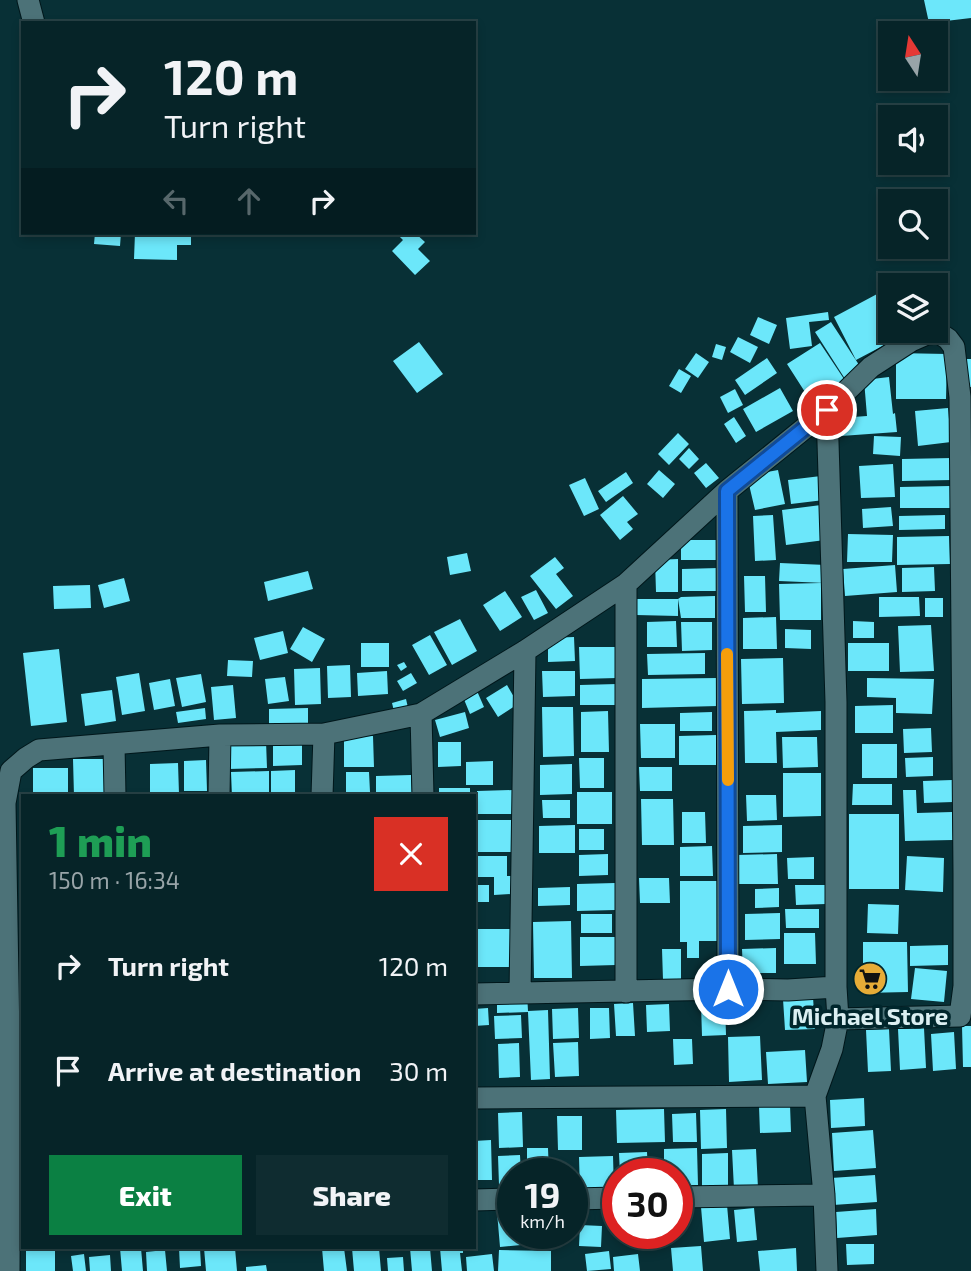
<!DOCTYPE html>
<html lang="en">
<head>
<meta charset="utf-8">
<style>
  body { margin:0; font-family:"Exo 2",sans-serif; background:#0f2c30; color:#f1f3f6; height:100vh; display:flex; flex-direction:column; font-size:26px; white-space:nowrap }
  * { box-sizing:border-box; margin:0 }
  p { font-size:23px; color:#98a4a8 }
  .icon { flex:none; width:38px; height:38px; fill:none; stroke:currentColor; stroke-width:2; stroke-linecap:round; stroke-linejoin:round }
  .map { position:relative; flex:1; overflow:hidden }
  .panel { position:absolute; left:21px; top:794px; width:455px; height:455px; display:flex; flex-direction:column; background:#062428; border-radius:0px; box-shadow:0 4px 10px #0003,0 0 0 2px #274145 }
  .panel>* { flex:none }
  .guide { position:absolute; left:21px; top:21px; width:455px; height:214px; border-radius:0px; box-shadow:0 4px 10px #0003,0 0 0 2px #274145; background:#062428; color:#f1f3f6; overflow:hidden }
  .needle { width:46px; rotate:348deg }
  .controls { position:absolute; left:878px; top:21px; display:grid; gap:14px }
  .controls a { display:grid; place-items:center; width:70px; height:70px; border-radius:0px; background:#062428; box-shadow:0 4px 10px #0003,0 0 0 2px #274145; font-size:35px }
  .speed { position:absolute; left:497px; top:1158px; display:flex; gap:14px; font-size:35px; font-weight:700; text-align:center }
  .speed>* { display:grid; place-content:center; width:91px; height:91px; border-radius:50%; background:#062428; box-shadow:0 4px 10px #0003,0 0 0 2px #274145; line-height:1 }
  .speed small { font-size:18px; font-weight:400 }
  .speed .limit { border:10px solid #d22; background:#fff; color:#111 }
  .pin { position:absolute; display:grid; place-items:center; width:60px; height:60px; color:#fff; margin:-30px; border:4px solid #fff; border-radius:50%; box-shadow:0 2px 7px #0007 }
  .me { position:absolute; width:77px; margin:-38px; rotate:0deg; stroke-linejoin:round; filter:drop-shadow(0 0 5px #0008) }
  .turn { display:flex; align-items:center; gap:24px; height:147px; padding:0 28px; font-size:32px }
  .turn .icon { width:91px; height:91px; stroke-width:2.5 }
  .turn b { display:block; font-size:49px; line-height:60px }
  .lanes { display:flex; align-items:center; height:66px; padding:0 28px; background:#0003; justify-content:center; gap:35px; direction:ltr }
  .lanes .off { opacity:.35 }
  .round { display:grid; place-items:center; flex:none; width:74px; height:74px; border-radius:0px; background:#0f2c30 }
  .headline { display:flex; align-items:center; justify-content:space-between; height:119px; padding:0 28px }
  h1 { font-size:42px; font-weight:800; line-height:52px; color:#1e9e55 }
  .primary-button { display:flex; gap:14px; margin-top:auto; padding:14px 28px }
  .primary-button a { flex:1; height:80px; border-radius:0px; background:#0b8043; color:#fff; font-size:28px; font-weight:800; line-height:80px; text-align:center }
  .primary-button a+a { background:#0f2c30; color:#f1f3f6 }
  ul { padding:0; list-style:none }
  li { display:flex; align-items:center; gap:21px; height:105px; padding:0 28px }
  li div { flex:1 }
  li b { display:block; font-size:26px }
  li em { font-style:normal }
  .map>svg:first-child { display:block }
  .building { fill:#6ce7fa }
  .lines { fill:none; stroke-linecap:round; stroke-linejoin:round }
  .street-casing { stroke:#00171b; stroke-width:23 }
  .street { stroke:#4c7278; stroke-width:21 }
  .route-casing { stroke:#114b97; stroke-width:18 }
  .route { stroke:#1a73e8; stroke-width:12 }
  .slow { stroke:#f59e0b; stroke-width:12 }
  .labels { text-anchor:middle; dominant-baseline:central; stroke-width:7; stroke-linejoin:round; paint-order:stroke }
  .poi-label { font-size:24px; font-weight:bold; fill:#dbeff2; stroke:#00262c }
</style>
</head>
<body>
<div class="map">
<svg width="971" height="1271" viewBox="0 0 971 1271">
  <rect width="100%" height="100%" fill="#083036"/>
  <path class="building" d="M924,0H971V18L929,23Z
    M95,233H121L120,246L94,244Z
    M135,233H191V245H177V260L134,259Z
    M396,233H415L425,242L418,249L430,261L415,275L392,251L403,240Z
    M879,293L886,307L891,305V331H911L856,360L834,317Z
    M828,312L829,320L809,322L812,346L790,349L786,318Z
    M758,317L777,325L769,344L750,335Z
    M831,322L863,371L847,382L815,332Z
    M738,337L758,347L750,363L730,352Z
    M419,342L443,374L417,393L393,361Z
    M820,343L846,382L812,403L787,364Z
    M716,344L726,347L722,360L712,357Z
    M696,353L709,362L698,378L685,369Z
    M896,353L947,354L946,399H896Z
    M767,358L777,373L745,395L735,380Z
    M966,359H971V387H966Z
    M679,369L691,376L681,393L669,386Z
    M889,377L893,414L895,413L897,432L841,436L839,418L867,416L864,380Z
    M780,388L793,411L756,432L743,409Z
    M735,389L743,405L728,413L720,397Z
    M948,408L951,442L918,446L915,411Z
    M734,417L746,436L736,443L724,424Z
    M678,433L689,444L669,465L658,454Z
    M874,436L901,437L900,456L873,454Z
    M689,448L699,459L689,469L679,459Z
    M952,458V480L902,481V459Z
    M706,463L719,478L706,488L694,473Z
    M893,464L895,497L861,498L859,466Z
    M659,470L675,484L663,498L647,484Z
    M778,470L785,504L755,510L747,476Z
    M626,472L633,483L606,502L598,491Z
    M821,476L824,500L791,504L788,480Z
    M585,478L599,509L584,516L569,485Z
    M950,486L951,508H900V487Z
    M623,496L638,514L627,522L633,529L620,540L600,515Z
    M821,505L825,540L786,545L782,510Z
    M891,507L893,526L863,528L862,509Z
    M773,515L776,560L755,561L753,516Z
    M945,515V529L899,530V516Z
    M848,534L893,535L892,562H847Z
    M949,536L950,564L897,565V537Z
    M681,540H716V560H681Z
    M467,553L471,571L450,575L447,557Z
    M555,557L564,568L556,574L573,596L556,609L530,576Z
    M678,559V592H656L655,560Z
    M780,563L826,565L825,583L779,581Z
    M895,565L897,592L845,596L843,569Z
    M934,567L935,591L902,592V568Z
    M718,568V591H682V569Z
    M308,571L313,589L268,601L264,582Z
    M744,576H765L766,612H745Z
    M124,578L130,601L104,608L98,585Z
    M821,583V620H780L779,584Z
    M90,585L91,608L54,609L53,586Z
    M536,590L548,613L534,620L521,597Z
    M505,591L522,617L500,631L483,605Z
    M715,596V618H681L678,599V616L636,615V599H678L681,597Z
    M879,597H919L920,616L879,617Z
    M925,598H943V617H925Z
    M776,617L777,649H743V618Z
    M460,619L477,651L452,665L434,632Z
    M676,621L677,647H647V622Z
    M853,621L874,622V638H853Z
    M681,622H712V650L682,651Z
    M931,625L934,671L900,672L898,626Z
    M303,627L325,639L312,662L290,649Z
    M785,629L811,630V649L785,648Z
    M283,631L288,653L260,660L254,638Z
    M430,635L447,665L429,675L412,645Z
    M574,637L575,661L548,662V638Z
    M361,643H389V667H361Z
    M848,643H889V671H848Z
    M579,647H616L617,678L580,679Z
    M59,649L67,722L31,726L23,653Z
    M705,653V674L648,675L647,654Z
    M783,658L784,703L742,704L741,659Z
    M228,660L253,661L252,677L227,676Z
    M404,662L407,667L401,671L397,665Z
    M350,665L351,697L328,698L327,666Z
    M320,668L321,704L295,705L294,669Z
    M387,671L388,694L358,696L357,673Z
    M542,671H575V696L543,697Z
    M139,673L145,711L122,715L116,677Z
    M411,673L417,683L403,691L397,681Z
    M201,674L206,702L182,707L176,678Z
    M285,677L289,701L268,704L265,679Z
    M717,678L718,706L642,708V679Z
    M867,678L934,679L932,714L896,713V698L867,697Z
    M170,679L175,706L154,710L149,683Z
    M617,684V705H580V685Z
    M233,685L236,718L214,720L211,687Z
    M507,685L518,704L498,717L486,698Z
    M112,690L116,721L85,726L81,694Z
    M477,691L484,707L470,714L463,697Z
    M406,699L409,712L395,715L392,703Z
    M893,705V733H855V706Z
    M542,707H573L574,756L543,757Z
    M205,708L206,719L178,723L176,712Z
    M308,708V724H269V709Z
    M776,710V713L821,711V730L776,732L777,763H745L744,711Z
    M608,711L609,752H581V712Z
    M465,712L469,728L440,737L435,720Z
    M712,712V731H680V713Z
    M640,724H675V758H641Z
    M931,728L932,752L904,753L903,729Z
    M716,735V765H679V736Z
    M373,736L374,767H344V737Z
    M782,737H817L818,767L783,768Z
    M266,741L267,768L228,769V742Z
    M438,742H461V766L438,767Z
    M302,744V765L273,766V745Z
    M862,744H897V778H862Z
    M933,757V776L906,777L905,758Z
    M579,758H604V788H580Z
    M73,759H108V796H74Z
    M206,760L207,791H184V761Z
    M493,761V785H466V762Z
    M178,763L179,794L150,795V764Z
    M572,764V794L540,795V765Z
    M639,767H672V791H640Z
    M33,768H68V792H33Z
    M295,770V796H271V771Z
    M269,771V796H232L231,772Z
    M346,772H369L370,792H346Z
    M783,773H821V816L783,817Z
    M411,775L412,796H376V776Z
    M952,780L953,802L924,803L923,781Z
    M853,784H892V805H852Z
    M439,788H470V796H439Z
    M513,790L514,814H478L477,791Z
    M903,790H916L917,813L952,812L953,840L905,841Z
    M577,792H612V824H577Z
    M746,795H776L777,820L747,821Z
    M641,799H673L674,845H642Z
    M542,800H570V818H543Z
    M682,812H705L706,843H682Z
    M849,814H899V889H849Z
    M475,820H515V852H476Z
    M575,825V853H539V826Z
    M782,825V852L743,853V826Z
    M579,829H604V850H579Z
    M712,846L713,876H680V847Z
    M608,854V875L579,876V855Z
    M777,854L778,884H738L737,855Z
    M474,856H507V876H511V894L494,895V877H475Z
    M907,856L944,858L943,892L905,890Z
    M814,857V879H788L787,858Z
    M639,878H669L670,903H640Z
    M680,881H718L719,941H699V958H687V942H680Z
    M615,883V910L577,911V884Z
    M474,885H489V902H474Z
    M795,885H826V904L796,905Z
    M570,887V905L538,906V888Z
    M779,888V907L755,908V889Z
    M868,904L899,905L898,934L867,933Z
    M785,909H819V928H786Z
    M780,913V939L745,940V914Z
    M581,914H612V933H581Z
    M571,921L572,978H534L533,922Z
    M474,929H512L513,967H474Z
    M784,933H815L816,964H784Z
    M580,937H616V965L580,966Z
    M863,942H907L908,992L863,993Z
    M948,945V965L910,966V946Z
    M776,948V973H743L742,949Z
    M662,949H681V980H663Z
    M915,968L947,971L944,1002L911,999Z
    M527,993L528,1011L548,1010L550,1079L531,1080L528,1012L497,1013V994Z
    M813,997L815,1029L785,1030L783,999Z
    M633,1003L635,1036H616L614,1004Z
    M725,1003L726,1035L702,1036L701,1004Z
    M669,1004L670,1031L647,1032L646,1005Z
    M488,1008L489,1025L474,1026V1009Z
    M578,1008L579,1038L553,1039L552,1009Z
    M590,1008H609L610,1038L590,1039Z
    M521,1015L522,1038L495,1039L494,1016Z
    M962,1026H971V1067H963Z
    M924,1028L926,1068L900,1070L898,1029Z
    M889,1029L891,1071L868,1072L866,1030Z
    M954,1032L956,1069L933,1071L931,1034Z
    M760,1036L762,1080L729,1082L728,1037Z
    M673,1039H692L693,1064L674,1065Z
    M578,1042L579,1076L555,1077L553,1043Z
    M519,1043L520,1077L499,1078L498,1044Z
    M805,1050L807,1082L768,1084L766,1052Z
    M864,1098L865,1126L831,1128L830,1100Z
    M790,1105L791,1132L760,1133L759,1106Z
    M664,1109L665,1142L617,1143L616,1110Z
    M726,1109L727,1148L701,1149L700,1110Z
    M522,1112L523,1147L499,1148L498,1113Z
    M696,1113L697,1142H673L672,1114Z
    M557,1116H582V1150H558Z
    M873,1130L876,1168L834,1171L832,1133Z
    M491,1140L492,1180H474V1141Z
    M527,1148H548L549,1174H527Z
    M697,1148L698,1185L677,1186V1174H664V1149Z
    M756,1149L758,1188L734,1189L732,1150Z
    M647,1152L648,1174H620L619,1153Z
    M728,1153V1189L702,1190V1154Z
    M520,1155L521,1174H513V1185H499L498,1156Z
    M613,1156L614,1191L580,1192L579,1157Z
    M875,1175L877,1202L833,1205L831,1178Z
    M727,1205L730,1239L704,1242L701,1207Z
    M754,1208L757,1240L737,1242L734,1210Z
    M876,1209L877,1235L837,1238L836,1212Z
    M513,1210V1234H520L521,1245L500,1247L497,1212Z
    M580,1225L602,1226L601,1247L579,1246Z
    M527,1234H552L553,1242L528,1244Z
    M846,1244H874V1264L847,1265Z
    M701,1246L703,1271H673L671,1248Z
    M26,1248H55V1271H26Z
    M120,1248H141L143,1271H122Z
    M179,1248H200L201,1266L180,1268Z
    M204,1248H235L237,1271H206Z
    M322,1248H344L347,1271H324Z
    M352,1248H379L381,1271H354Z
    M410,1248H430L432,1271H412Z
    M440,1248H463V1253H460L462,1271H442Z
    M796,1248L797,1271H760L758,1251Z
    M165,1250L167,1271H147L146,1252Z
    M499,1250L551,1251V1271H498Z
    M609,1251L611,1269L587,1271L585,1254Z
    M84,1254L86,1271H73L71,1256Z
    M492,1254L494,1271H467L466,1257Z
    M638,1254L640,1271H614L613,1257Z
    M110,1255L111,1271H90L89,1257Z
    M403,1257L404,1271H388L387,1258Z
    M266,1265L267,1271H246V1267Z"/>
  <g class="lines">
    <defs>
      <path id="street" d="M28,0L34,23
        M727,491L728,989
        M421,714L423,796
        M114,745L115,796
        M219,796L220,735
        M322,796L324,734
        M626,992V584
        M520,993L525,651
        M474,994L728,989L788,990L836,987
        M474,1098L815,1096
        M677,1197L824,1195
        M572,1199L618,1198
        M474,1200L513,1199
        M9,1271L10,1100L5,803L11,771L26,758L39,750L220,735L324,734L421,714L525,651L626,584L727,491L827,410L871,367L911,341L927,334L939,333L948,339L954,347L960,397L964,873V986L960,1016L838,1019
        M827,1271L824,1195L815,1096L832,1049L838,1019L836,987V702L827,410"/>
    </defs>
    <use href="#street" class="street-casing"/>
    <use href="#street" class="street"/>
  </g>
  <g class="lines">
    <defs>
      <path id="route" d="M728,989L727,491L827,410"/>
    </defs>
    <use href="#route" class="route-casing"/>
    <use href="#route" class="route"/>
    <path class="slow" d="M727,654L728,780"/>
  </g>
  <defs>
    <symbol id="supermarket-disc" viewBox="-11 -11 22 22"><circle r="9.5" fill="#e7ac37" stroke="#00262c"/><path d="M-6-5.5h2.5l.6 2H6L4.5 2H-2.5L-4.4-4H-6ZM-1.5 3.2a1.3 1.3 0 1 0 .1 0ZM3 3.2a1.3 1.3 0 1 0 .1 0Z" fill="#111"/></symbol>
  </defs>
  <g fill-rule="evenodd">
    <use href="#supermarket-disc" x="851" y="960" width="38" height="38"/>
  </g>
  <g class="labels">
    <g class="poi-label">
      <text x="870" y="1015">Michael Store</text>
    </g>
  </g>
</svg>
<div class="controls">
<a><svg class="needle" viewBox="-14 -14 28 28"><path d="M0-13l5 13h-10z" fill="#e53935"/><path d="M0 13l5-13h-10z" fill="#98a4a8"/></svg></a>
<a><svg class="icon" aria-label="sound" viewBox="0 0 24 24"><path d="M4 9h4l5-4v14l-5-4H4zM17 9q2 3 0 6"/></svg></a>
<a><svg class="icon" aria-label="search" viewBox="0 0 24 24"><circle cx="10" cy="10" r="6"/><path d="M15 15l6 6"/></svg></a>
<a><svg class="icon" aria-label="layers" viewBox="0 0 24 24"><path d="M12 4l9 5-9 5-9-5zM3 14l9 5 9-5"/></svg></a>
</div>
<div class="speed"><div>19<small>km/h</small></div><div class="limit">30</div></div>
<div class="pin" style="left:827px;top:410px;background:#d93025"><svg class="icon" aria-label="arrive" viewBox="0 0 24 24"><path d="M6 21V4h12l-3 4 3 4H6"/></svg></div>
<svg class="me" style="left:728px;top:989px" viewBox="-20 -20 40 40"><circle r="17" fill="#1a73e8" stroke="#fff" stroke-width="3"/><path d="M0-11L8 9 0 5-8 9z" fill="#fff"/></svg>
<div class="guide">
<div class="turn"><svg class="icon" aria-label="right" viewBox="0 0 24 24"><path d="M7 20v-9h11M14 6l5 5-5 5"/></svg><div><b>120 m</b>Turn right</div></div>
<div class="lanes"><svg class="icon off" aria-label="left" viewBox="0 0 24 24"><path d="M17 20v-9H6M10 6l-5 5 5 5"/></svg><svg class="icon off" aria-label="ahead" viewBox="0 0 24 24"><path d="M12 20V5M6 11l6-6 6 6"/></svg><svg class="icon" aria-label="right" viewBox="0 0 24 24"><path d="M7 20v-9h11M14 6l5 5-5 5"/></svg></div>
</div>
<section class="panel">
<div class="headline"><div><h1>1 min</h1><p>150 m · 16:34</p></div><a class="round" style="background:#d93025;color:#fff"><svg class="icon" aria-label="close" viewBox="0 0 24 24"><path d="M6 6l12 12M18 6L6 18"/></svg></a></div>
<ul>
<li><svg class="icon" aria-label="right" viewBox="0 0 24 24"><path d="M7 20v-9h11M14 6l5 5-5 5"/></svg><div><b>Turn right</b></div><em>120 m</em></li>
<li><svg class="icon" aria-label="arrive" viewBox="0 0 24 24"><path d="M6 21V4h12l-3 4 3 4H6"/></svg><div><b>Arrive at destination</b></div><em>30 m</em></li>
</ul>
<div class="primary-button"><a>Exit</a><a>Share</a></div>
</section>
</div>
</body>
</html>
